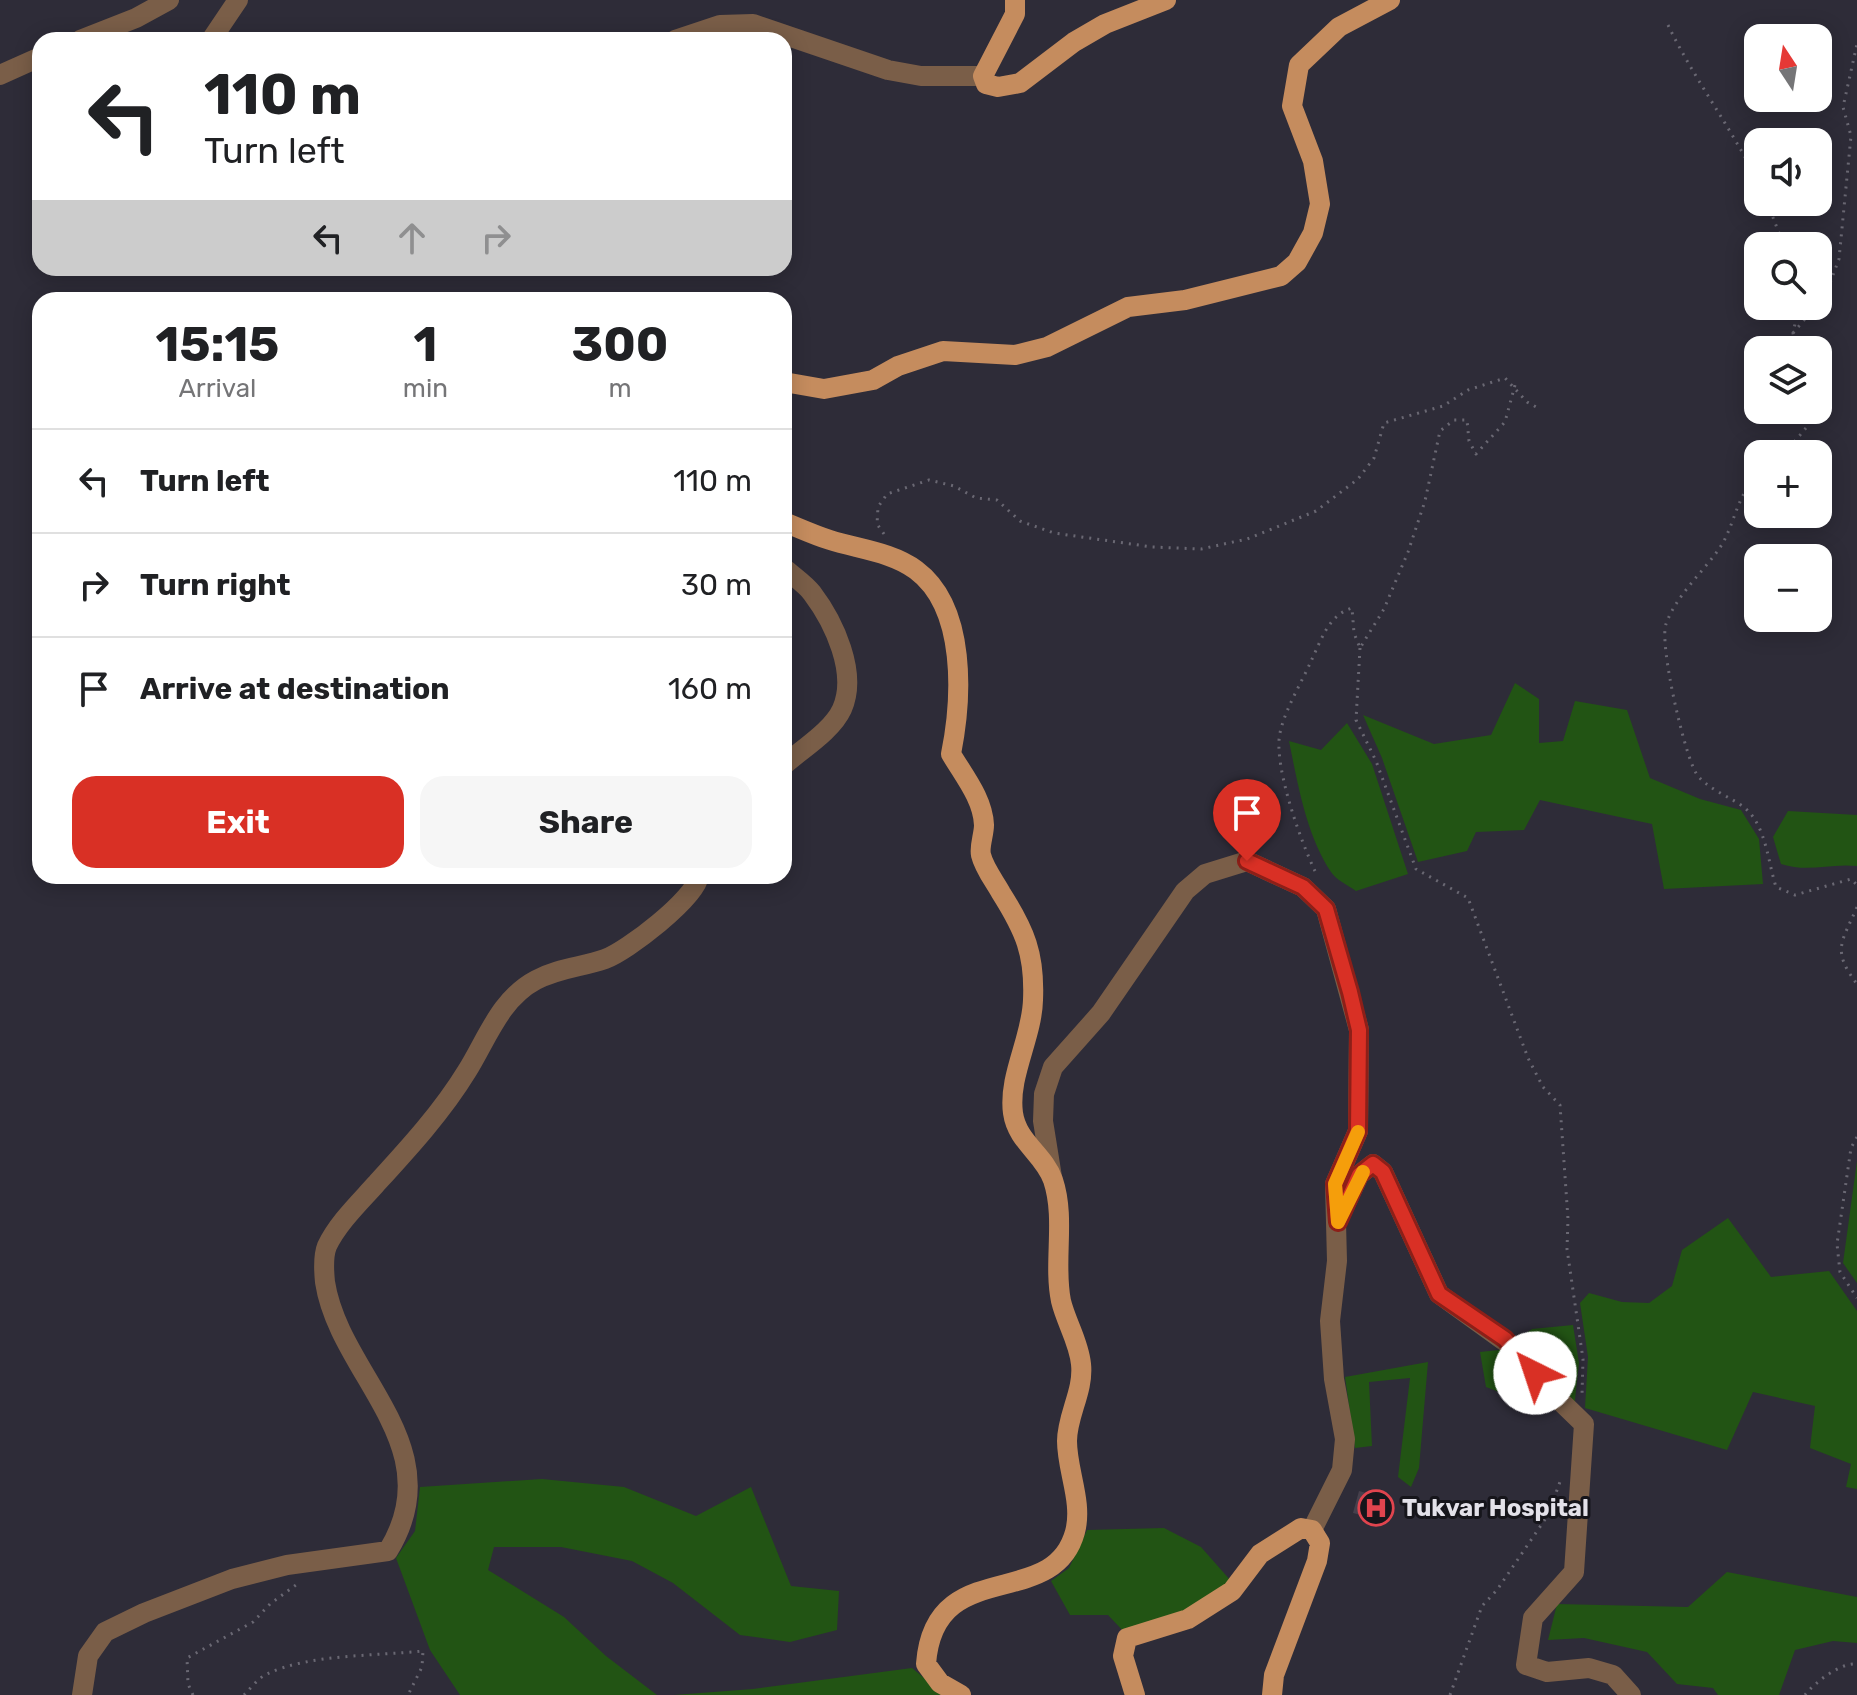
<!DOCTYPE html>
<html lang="en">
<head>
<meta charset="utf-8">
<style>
  body { margin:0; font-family:Rubik,sans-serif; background:#f6f6f6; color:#202124; height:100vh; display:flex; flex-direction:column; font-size:30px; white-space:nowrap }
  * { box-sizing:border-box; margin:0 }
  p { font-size:26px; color:#757577 }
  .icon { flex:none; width:44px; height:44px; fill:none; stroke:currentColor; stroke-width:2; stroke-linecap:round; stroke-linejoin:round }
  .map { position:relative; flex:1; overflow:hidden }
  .side { position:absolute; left:32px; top:292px; width:760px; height:592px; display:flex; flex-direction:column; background:#fff; border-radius:24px; box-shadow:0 4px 20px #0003 }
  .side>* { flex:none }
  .top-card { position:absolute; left:32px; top:32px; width:760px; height:244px; border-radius:24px; box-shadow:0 4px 20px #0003; background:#fff; color:#202124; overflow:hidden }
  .needle { width:52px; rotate:348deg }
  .buttons { position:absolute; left:1744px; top:24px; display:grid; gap:16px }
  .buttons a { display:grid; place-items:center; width:88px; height:88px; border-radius:16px; background:#fff; box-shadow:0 4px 20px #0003; font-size:40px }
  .pin { position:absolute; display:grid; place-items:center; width:68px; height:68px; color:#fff; margin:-82px -34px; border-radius:50% 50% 50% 0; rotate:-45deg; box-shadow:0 0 8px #0007 }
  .pin .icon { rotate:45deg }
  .me { position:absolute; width:88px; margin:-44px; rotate:319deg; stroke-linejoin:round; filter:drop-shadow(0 0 6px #0008) }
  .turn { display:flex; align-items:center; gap:28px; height:168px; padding:0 40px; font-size:36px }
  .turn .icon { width:104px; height:104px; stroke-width:2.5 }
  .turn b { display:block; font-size:56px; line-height:68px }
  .lanes { display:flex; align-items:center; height:76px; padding:0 40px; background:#0003; justify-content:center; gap:40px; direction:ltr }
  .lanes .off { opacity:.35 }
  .eta { display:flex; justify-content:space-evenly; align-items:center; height:136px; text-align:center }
  .eta b { font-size:48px; font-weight:700; line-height:56px }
  .cta { display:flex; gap:16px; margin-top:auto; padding:16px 40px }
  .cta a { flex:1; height:92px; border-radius:24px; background:#d93025; color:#fff; font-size:32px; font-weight:700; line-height:92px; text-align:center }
  .cta a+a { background:#f6f6f6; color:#202124 }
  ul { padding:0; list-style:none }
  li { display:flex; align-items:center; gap:24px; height:104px; padding:0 40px; border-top:2px solid #e0e0e0 }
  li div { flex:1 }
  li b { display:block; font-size:30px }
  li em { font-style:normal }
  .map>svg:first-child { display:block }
  .green { fill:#225414 }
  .building { fill:#46404c }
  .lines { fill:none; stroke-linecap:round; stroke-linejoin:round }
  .path { stroke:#6a6873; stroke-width:3; stroke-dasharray:2 6; stroke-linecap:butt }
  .minor { stroke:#7a5e48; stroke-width:20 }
  .major { stroke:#c58c5e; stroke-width:20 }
  .route-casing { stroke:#8d1f18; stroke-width:20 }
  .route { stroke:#d93025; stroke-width:14 }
  .slow { stroke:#f59e0b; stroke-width:14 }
  .labels { text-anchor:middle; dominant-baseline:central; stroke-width:6; stroke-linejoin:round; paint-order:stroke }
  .poi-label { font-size:24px; font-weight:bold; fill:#e3e1e9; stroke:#16151b; text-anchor:start }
</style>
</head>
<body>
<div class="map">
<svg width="1857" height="1695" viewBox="0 0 1857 1695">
  <rect width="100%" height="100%" fill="#2e2c38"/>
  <path class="green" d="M1515,683L1539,699V743L1563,741L1575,701L1627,710L1650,778L1700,799L1741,810L1759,839L1763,884L1664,889L1652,824L1540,800L1524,830L1476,832L1467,851L1418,862L1382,758L1363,715L1434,744L1491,735Z
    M1347,723L1372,764L1408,874L1356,891C1348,885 1336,880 1331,872C1306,834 1298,785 1289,741L1321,750Z
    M1788,811L1857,815V866C1828,863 1809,873 1781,864L1773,837Z
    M1857,1161V1283L1843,1263Z
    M1728,1218L1771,1277L1829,1271L1857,1311V1489L1846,1487L1851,1464L1810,1448L1815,1406L1753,1392L1727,1450L1585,1408L1588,1357L1580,1303L1589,1293L1622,1302L1649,1303L1672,1286L1682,1250Z
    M1573,1325L1579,1363L1574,1409L1517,1340L1532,1329Z
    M1508,1349L1555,1406L1541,1408L1486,1387L1480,1352Z
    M1428,1362L1419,1468L1411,1487L1398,1477L1410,1378L1369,1382L1372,1446L1355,1448L1345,1377Z
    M542,1479L624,1487L696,1516L751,1487L791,1586L839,1591L837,1630L790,1642L740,1635L673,1583L632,1561L561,1547H494L488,1570L564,1617L606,1656L657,1695H460L430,1650L396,1558L415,1531L420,1487Z
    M1164,1528L1201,1547L1231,1581L1190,1610L1126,1634L1108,1615H1070L1051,1581L1069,1568L1087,1530Z
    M1727,1572L1857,1597V1643L1833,1641L1795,1650L1779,1695H1718L1713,1688L1677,1684L1647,1652L1584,1638L1548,1640L1557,1604L1688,1607Z
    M912,1668L935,1687L953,1695H674L753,1689Z"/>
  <path class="building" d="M1359,1491L1392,1500L1386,1521L1353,1513Z"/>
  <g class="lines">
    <path class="path" d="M1668,25C1694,79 1731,127 1758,182
      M1767,202L1784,246
      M1818,303L1827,291L1839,259L1851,136L1843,107L1857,44
      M1793,333L1816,306
      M1796,350L1793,333L1799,306
      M1818,382L1823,390L1818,401
      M1784,454L1806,428L1814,410
      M1758,475C1736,495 1735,526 1719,549C1702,573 1676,596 1666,624C1659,644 1684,753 1696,773C1705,788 1731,797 1745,808C1766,826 1768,862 1776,887L1795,895L1851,879L1857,885
      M884,534L877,524L878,507L887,494L929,480L954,486L976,498L997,500L1020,521L1054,533L1152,547L1201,549L1247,539L1316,511L1358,479L1374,458L1384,423L1443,406L1468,390L1505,378L1527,402L1538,408
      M1360,648L1356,720L1376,761L1416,869L1468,898L1528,1058L1543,1087L1560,1105L1568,1219L1567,1249L1583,1359L1582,1394
      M1315,871C1301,842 1273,765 1280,733C1285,709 1302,682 1312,659C1322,638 1329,615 1352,608L1354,633L1360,648L1384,609L1408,552L1425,501L1440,431L1454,420H1467L1469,441L1476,454L1505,422L1515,385
      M1857,907C1842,942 1831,950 1857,984
      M1857,1137L1851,1148L1837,1244L1840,1272L1857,1298
      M193,1695L188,1684L187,1658L253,1622L270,1604L300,1582
      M244,1695C251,1688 258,1678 267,1674C308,1654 377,1656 423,1651L422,1667L408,1695
      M1450,1695L1482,1606L1497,1590L1548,1515L1561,1479
      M1805,1695C1814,1683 1841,1662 1857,1664"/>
    <path class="minor" d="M80,40L136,18L169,0
      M211,40L238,0
      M675,40L720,25L753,24L888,70L921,76H983
      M0,75L40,57
      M784,568C793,576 805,584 812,593C834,622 858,673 842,709C832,731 802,749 784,765
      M1052,1177L1043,1121L1044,1094L1053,1067L1101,1013L1185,891L1205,874L1247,861L1303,887L1326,909L1359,1030L1358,1131L1335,1184L1337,1261L1330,1321L1334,1379L1345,1439L1342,1470L1312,1530
      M1339,1218L1359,1175L1373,1164L1383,1172L1439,1294L1518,1351L1551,1392L1584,1424L1574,1572L1533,1618L1526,1665L1547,1672L1589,1668L1613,1675L1631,1695
      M82,1695L88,1656L105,1632L144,1613L232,1579L287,1565L388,1551C453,1446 339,1375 325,1282C324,1272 323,1256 327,1246C338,1223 359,1203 376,1184C408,1149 442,1112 467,1071C487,1039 500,999 536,980C558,968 582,967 605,959C626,952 696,898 699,876"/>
    <path class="major" d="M1015,0V14L983,76L986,84L998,87L1020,83L1074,42L1105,24L1166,0
      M784,382L824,389L873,380L898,366L943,351L1015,355L1047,347L1128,307L1185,300L1281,276L1297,262L1313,233L1320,204L1313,161L1292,106L1299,65L1339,27L1390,0
      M784,522C799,528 814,535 830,540C858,549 892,552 916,570C967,608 962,699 951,754C964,776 983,799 984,825C984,835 979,846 981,855C984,868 995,882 1001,893C1025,931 1035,954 1033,1000C1032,1038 1008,1076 1013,1113C1017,1142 1044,1154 1053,1180C1066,1219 1053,1262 1061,1301C1066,1322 1079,1342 1081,1364C1084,1391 1067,1415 1067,1441C1067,1471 1083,1502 1075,1532C1053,1613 934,1553 926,1664L940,1683L961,1695
      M1135,1695L1123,1656L1127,1638L1188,1619L1232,1591L1260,1554L1301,1528L1312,1530L1320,1543L1317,1561L1274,1675L1272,1695"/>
  </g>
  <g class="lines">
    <defs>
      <path id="route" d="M1247,861L1303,887L1326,909L1350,992L1359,1030L1358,1131L1335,1184L1338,1222L1359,1175L1373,1164L1383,1172L1439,1294L1505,1339L1535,1373"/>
    </defs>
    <use href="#route" class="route-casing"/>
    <use href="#route" class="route"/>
    <path class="slow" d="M1358,1132L1335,1184L1338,1222L1363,1172"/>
  </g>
  <defs>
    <symbol id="hospital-ring" viewBox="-11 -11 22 22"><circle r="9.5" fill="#16151b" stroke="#e0444e" stroke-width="1.5"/><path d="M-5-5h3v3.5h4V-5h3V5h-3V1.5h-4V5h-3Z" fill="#e0444e"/></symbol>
  </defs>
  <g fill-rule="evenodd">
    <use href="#hospital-ring" x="1356" y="1488" width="40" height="40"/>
  </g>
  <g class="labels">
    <g class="poi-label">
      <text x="1402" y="1508">Tukvar Hospital</text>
    </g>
  </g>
</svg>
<div class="buttons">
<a><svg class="needle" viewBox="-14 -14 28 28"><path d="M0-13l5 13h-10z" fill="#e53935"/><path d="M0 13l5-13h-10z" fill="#757577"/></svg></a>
<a><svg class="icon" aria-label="sound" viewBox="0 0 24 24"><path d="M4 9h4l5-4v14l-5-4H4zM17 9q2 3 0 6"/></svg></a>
<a><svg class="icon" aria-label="search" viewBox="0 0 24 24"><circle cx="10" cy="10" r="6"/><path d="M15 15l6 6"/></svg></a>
<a><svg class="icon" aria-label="layers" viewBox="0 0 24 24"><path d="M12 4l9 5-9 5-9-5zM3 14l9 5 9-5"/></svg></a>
<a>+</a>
<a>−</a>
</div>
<div class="pin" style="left:1247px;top:861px;background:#d93025"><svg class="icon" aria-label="arrive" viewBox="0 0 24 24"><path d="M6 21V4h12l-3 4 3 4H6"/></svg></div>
<svg class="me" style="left:1535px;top:1373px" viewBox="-20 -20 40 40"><circle r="19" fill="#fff"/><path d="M0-13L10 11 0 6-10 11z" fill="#d93025"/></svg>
<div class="top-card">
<div class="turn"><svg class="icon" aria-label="left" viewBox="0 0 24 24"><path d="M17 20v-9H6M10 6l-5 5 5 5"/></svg><div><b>110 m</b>Turn left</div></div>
<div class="lanes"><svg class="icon" aria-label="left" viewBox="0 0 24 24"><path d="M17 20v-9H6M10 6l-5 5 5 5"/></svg><svg class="icon off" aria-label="ahead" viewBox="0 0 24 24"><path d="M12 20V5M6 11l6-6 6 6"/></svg><svg class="icon off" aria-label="right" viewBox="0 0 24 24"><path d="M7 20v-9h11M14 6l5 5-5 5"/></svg></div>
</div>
<section class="side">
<div class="eta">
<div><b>15:15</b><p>Arrival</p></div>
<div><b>1</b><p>min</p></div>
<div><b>300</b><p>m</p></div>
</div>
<ul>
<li><svg class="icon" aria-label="left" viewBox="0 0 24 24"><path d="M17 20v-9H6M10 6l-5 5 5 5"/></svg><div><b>Turn left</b></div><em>110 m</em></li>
<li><svg class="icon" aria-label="right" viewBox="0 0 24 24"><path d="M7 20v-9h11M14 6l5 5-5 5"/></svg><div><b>Turn right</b></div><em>30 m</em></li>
<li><svg class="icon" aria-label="arrive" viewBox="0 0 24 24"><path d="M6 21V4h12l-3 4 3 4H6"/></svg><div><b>Arrive at destination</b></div><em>160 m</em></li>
</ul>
<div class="cta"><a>Exit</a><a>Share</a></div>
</section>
</div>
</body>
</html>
